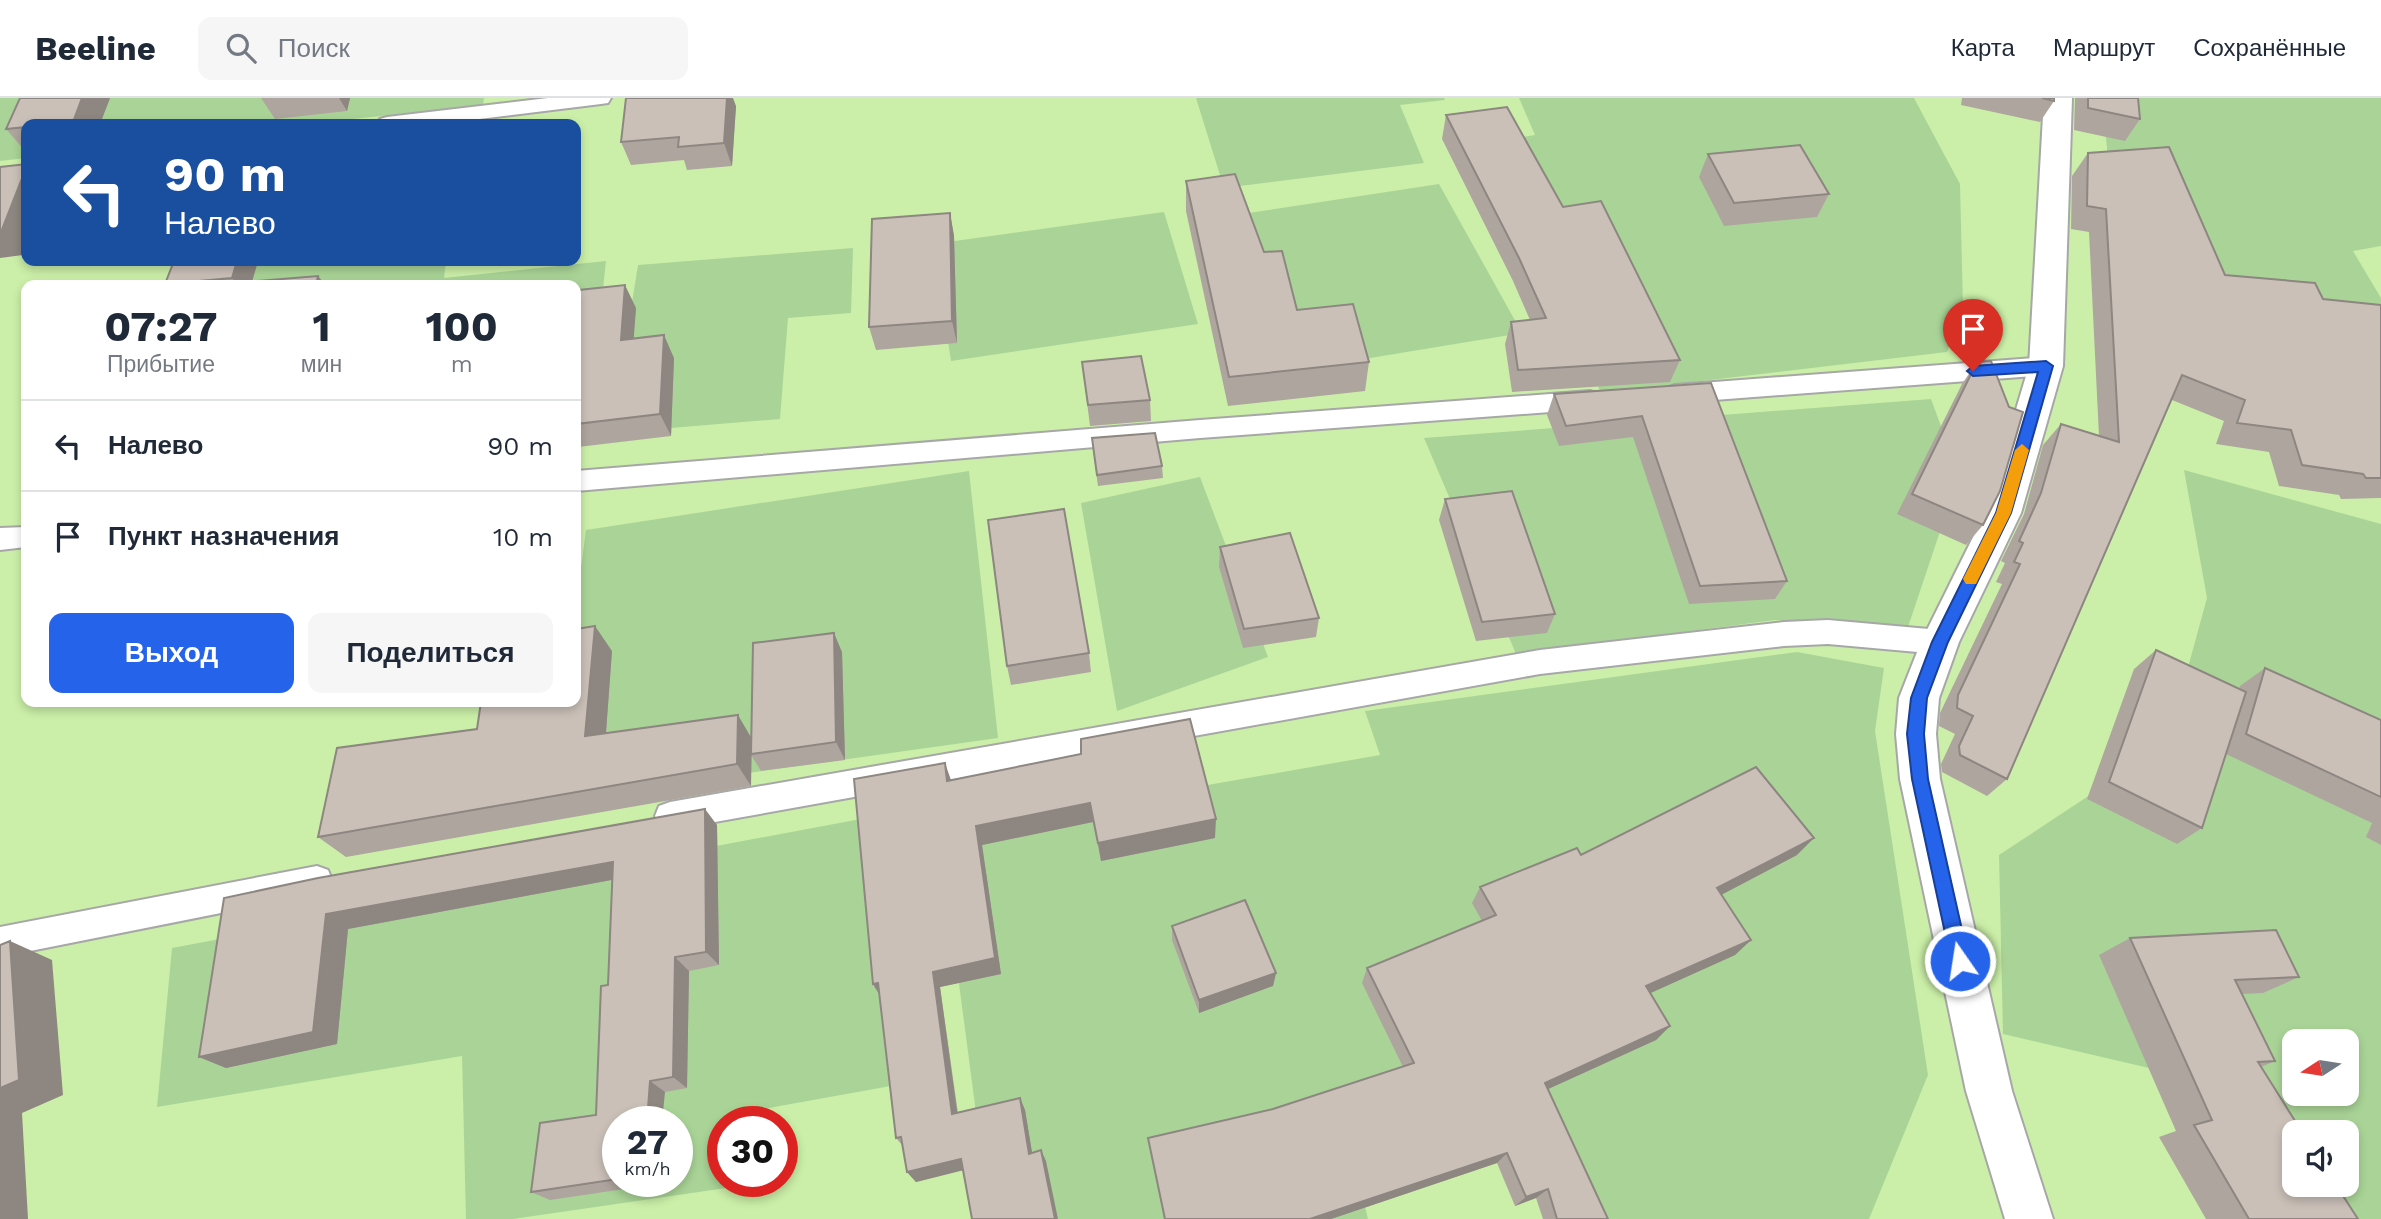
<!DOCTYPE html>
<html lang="ru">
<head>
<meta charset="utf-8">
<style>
  body { margin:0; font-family:"Work Sans",sans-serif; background:#f6f6f7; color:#1f2937; height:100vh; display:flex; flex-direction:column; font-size:26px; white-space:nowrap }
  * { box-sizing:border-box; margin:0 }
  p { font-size:23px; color:#747a83 }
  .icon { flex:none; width:38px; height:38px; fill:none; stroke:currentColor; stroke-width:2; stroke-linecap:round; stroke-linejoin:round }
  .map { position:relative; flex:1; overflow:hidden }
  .side { position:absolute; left:21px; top:182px; width:560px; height:427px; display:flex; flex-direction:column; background:#fff; border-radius:14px; box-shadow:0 4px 10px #0003 }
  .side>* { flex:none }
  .hud { position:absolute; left:21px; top:21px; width:560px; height:147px; border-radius:14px; box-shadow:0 4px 10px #0003; background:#1a4fa0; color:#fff; overflow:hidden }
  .needle { width:46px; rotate:258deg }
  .tools { position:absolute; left:2282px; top:931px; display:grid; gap:14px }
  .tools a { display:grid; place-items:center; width:77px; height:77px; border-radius:14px; background:#fff; box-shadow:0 4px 10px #0003; font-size:35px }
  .speed { position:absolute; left:602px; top:1008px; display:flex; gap:14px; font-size:35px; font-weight:700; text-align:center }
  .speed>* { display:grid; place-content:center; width:91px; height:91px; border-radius:50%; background:#fff; box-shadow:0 4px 10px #0003; line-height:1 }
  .speed small { font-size:18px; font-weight:400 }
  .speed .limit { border:10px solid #d22; background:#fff; color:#111 }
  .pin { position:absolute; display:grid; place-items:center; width:60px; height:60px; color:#fff; margin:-72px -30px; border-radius:50% 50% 50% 0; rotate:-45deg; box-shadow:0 0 7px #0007 }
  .pin .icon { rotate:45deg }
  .me { position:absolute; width:77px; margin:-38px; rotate:347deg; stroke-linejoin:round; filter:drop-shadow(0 0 5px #0008) }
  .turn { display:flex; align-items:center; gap:24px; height:147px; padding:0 28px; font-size:32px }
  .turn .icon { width:91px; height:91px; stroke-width:2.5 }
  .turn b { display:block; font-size:49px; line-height:60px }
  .eta { display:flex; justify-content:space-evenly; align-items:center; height:119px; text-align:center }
  .eta b { font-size:42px; font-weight:700; line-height:49px }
  .primary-button { display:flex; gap:14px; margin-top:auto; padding:14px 28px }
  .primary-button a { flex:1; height:80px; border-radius:14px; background:#2563eb; color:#fff; font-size:28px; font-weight:700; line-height:80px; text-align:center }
  .primary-button a+a { background:#f6f6f7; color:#1f2937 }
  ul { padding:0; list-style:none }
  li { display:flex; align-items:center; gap:21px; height:91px; padding:0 28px; border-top:2px solid #e0e1e3 }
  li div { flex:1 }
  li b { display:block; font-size:26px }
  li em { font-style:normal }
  header { display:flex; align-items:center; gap:42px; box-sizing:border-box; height:98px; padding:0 35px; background:#fff; border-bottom:2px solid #e0e1e3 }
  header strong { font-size:33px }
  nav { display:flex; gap:38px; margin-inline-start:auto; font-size:24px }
  .search { width:490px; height:63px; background:#f6f6f7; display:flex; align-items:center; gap:18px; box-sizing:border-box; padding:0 24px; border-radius:14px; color:#747a83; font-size:26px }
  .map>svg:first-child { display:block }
  .grass { fill:#cbefa8; fill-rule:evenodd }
  .forest { fill:#aad497; fill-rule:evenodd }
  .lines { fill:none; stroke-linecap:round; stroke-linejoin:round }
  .service-casing { stroke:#a7a7a7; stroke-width:4 }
  .minor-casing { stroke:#a7a7a7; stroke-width:4 }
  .service { fill:#fff; fill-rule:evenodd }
  .minor { fill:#fff; fill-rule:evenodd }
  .wall { fill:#aea59e }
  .shaded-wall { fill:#8d8681 }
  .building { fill:#cac0b8; stroke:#8d8681; stroke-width:2 }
  .route { fill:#2563eb; stroke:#184099; stroke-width:2 }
  .slow { fill:#f59e0b }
</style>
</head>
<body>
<header>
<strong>Beeline</strong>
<div class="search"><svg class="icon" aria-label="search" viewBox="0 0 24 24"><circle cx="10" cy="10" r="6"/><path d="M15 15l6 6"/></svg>Поиск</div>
<nav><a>Карта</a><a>Маршрут</a><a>Сохранённые</a></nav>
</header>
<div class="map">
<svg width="2381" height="1121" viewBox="0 0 2381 1121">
  <rect width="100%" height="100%" fill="#f1ede6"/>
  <path class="grass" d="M0,0H2381V1121H0ZM26,26H576V163H26ZM26,187H576V604H26ZM2294,943H2347V996H2294ZM618,1024H677V1083H618ZM723,1024H782V1083H723ZM2294,1034H2347V1087H2294Z"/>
  <path class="forest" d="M0,0H484L483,7L306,26H26V60L0,63Z
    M1196,0H1444L1445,2L1400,7L1424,65L1224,90Z
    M1519,0H1914L1960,86L1963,210L1947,254L1601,295L1488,44L1535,37Z
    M2102,0H2381V148L2353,153L2381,200V241L2122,202Z
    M1439,86L1522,235L1261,278L1216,120Z
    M1164,114L1198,226L951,263L933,146Z
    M853,150L851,215L788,220L780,321L611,335L638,167Z
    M208,163H446L444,180L606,163L598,237L576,240V187H199Z
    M1931,301L1959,377L1908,529L1775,522L1516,556L1424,340Z
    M2184,372L2381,426V1121H2272L2192,980L2003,936L1999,757L2167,646L2207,500ZM2294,943H2347V996H2294ZM2294,1034H2347V1087H2294Z
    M969,373L998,640L549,703L576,604V507L586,432Z
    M1200,379L1268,559L1117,613L1081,405Z
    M1797,554L1884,570L1875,633L1928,977L1869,1121H1562L1523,1043L1361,1092L1368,1121H990L939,734L1380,657L1365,613Z
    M898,714L935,980L747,1014L746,1024H723V1083H740V1088L513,1121H466L462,958L157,1009L172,850ZM618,1024H677V1083H618Z"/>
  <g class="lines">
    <defs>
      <path id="service" d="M548,0H611L608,5L601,6L439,26H377L380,21L387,19Z
        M2046,259L2055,262L2058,268L2055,274L2046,277L1675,305L1666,302L1663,296L1666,290L1675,287Z
        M1590,293L1599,296L1602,302L1599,308L1590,311L1200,340L576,393V373L1200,322Z
        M26,429V449L0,452V430Z
        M1828,522L1940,532L1950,536L1954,544L1950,552L1940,556L1828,546L1784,548L1540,576L670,732L659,728L655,718L659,708L670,704L1540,552L1784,524Z
        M317,768L328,772L332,782L328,792L317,796L0,859V829Z"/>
      <path id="minor" d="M2044,0H2072L2063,268L2021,415L1959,544L1939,600L1936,636L1940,681L2012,993L2053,1121H2005L1966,993L1900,681L1896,636L1899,600L1921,544L1985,415L2029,268Z"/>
    </defs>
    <use href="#service" class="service-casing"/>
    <use href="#minor" class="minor-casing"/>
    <use href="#service" class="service"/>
    <use href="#minor" class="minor"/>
  </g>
  <path class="wall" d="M20,0H110L100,26H26V54L6,31Z
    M261,0H350L347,13L275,21Z
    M1962,0H2054V3L2040,24L1961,7Z
    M2075,0H2138L2140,21L2125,43L2074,32Z
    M736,8L732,68L687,72L684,62L631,67L621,44Z
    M1446,17L1563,109L1680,262L1670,284L1512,294L1505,246L1511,224L1530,222L1513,183L1442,41Z
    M2088,55L2225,177L2323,201L2381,207V400L2341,401L2339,397L2279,388L2269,354L2216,346L2224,323L2172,302L2007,681L1987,698L1942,674L1941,666L1955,636L1939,628L1940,615L2002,486L1996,484L2005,465L2001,463L2024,416L2043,347L2061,326L2099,338L2089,134L2071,131L2072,78Z
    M1708,56L1829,96L1817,119L1724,128L1699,79Z
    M1186,83L1264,154L1297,212L1369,264L1365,293L1228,308L1186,113Z
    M950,115L954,138L957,245L876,252L869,229Z
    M258,163L252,184L318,178L325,187H166L165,186Z
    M636,210L633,241L674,260L671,338L578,349L576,346V226Z
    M1082,264L1150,302L1151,323L1090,328Z
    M1977,264L1983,427L1966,447L1897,416L1962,286Z
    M1711,285L1787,483L1775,501L1689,506L1633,339L1559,348L1547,317L1554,296Z
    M1093,352L1162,368L1163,380L1098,388Z
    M1445,401L1555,516L1547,535L1476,543L1439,422Z
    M1220,449L1319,520L1316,539L1243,550L1219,469Z
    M2156,552L2239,591L2240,588L2265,570L2381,622V747L2366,739L2372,725L2226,656L2202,730L2177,746L2087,701L2134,571Z
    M612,553L606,635L751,640L842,554L845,662L761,673L751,657V688L346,759L318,739L477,631Z
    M1089,555L1091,574L1011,587L1007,568Z
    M951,682L1215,740L1101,763L1093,724L982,747L1001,876L940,889L958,1015L1020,1000L1025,1012L1032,1055L1046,1063L963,1072L916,1084L907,1074L902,1047L896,1040L879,896L873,886Z
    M717,727L719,867L689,873L687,990L665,994L618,1024V1083H658V1086L550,1102L531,1094L596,1017L608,887L612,782L348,831L337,946L226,970L199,959L224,800Z
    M1581,757H1797L1721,797L1751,842L1735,857L1650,895L1670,928L1656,942L1548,991L1608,1121H1543L1536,1100L1515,1108L1497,1065L1331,1121H1164L1148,1040L1273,1011L1403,969L1362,885L1367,870L1482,823L1472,805L1480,789Z
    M1172,828L1276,875L1273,888L1199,915L1172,842Z
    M2130,840L2299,879L2263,895L2242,896L2275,963L2261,969L2358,1121H2206L2159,1039L2176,1033L2099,857Z"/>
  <path class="shaded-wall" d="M82,0H110L100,26H75L73,24Z
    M339,0H350L347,13Z
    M727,0H733L736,8L732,68L724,45Z
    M26,70V148L23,157L0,160V134Z
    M950,115L954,138L957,245L952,223Z
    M237,163H258L251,187H238L232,180Z
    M318,178L325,187H316Z
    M625,187L636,210L632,264L621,242Z
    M664,237L674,260L671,338L660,316Z
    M595,528L612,553L604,661L585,638Z
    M834,535L842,554L845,662L836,644Z
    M738,617L752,641L751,688L737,666Z
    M945,665L952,685L947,683Z
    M1090,705L1093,724L982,747L1001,876L940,889L959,1028L952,1016L933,874L976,728Z
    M705,711L717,727L719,867L706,854Z
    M1216,721L1215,740L1101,763L1098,745Z
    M1814,740L1797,757L1702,807L1717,790Z
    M613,764L627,779L348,831L337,946L226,970L199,959L326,816Z
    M1751,842L1735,857L1633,903L1646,888Z
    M10,843L52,862L63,997L22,1015L28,1121H0V990Z
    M675,859L689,873L687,990L673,979Z
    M1276,875L1273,888L1199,915V902Z
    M878,885L882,901L873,886Z
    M1670,928L1656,942L1535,997L1545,985Z
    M650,983L665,994L662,1024H647Z
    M1020,1000L1025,1012L1034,1066L1029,1056Z
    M1041,1052L1046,1063L1058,1121H1055Z
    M1507,1055L1497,1065L1331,1121H1310Z
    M961,1061L968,1071L916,1084L907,1074Z
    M1548,1091L1536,1100L1515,1108L1526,1099Z"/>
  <path class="building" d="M20,0H82L73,24L50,26H26V29L6,31Z
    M626,0H727L724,45L678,49L679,39L621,44Z
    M2042,0H2054V3Z
    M2088,0H2138L2140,21L2088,10Z
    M1507,9L1563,109L1601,103L1680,262L1518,272L1511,224L1546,220L1519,160L1446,17Z
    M1800,47L1829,96L1734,105L1708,56Z
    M2169,49L2225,177L2315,185L2323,201L2381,207V380H2366L2363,376L2302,367L2291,332L2237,325L2245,302L2182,277L2007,681L1960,657L1959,648L1973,618L1957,610L1958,597L2020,466L2014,464L2023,445L2019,443L2041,395L2061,326L2119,344L2106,111L2087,108L2088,55Z
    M26,66V70L1,134H0V69Z
    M1235,76L1264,154L1282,153L1297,212L1353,206L1369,264L1229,279L1186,83Z
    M950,115L952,223L869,229L872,121Z
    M174,163H237L232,180L165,186Z
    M318,178L316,187H243L244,184Z
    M625,187L621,242L664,237L660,316L576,326V226L579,192Z
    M1141,258L1150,302L1088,307L1082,264Z
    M1991,263L2009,309L2023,314L2000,393L1983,427L1912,396L1977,264Z
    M1711,285L1787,483L1700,488L1642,318L1566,328L1554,296Z
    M1155,335L1162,368L1097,377L1092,340Z
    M1512,393L1555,516L1482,524L1445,401Z
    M1064,411L1089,555L1007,568L988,422Z
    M1290,435L1319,520L1244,531L1220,449Z
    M595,528L585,638L738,617L737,666L318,739L337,650L477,631L481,604H576V531Z
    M834,535L836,644L751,656L753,545Z
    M2156,552L2246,594L2202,730L2109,684Z
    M2265,570L2381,622V699L2246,636Z
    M1190,621L1216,721L1098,745L1090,705L976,728L995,860L933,874L952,1016L1020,1000L1029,1056L1041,1052L1055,1121H972L961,1061L907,1074L901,1039L896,1040L878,885L873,886L854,681L945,665L947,683L1081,656V641Z
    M1756,669L1814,740L1717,790L1751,842L1646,888L1670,928L1545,985L1608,1121H1557L1548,1091L1526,1099L1507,1055L1310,1121H1165L1148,1040L1273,1011L1414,965L1367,870L1496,817L1480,789L1577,750L1581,757Z
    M705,711L706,854L675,859L673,979L650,983L647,1024H618V1081L531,1094L540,1025L596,1017L601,888L608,887L613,764L326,816L313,934L199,959L224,800L318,780Z
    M1245,802L1276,875L1199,902L1172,828Z
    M2276,832L2299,879L2235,882L2275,963L2258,964L2302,1034H2294V1087H2336L2358,1121H2249L2194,1027L2212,1022L2130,840Z
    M10,843L19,982L0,990V847Z"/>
  <path class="route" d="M2046,263L2053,268L2011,415L1948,544L1927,600L1924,636L1928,681L1969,863L1967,869L1960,872L1954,869L1951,863L1912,681L1907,636L1911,600L1932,544L1996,415L2038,274L1973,278L1967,273L1973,268Z"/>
  <path class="slow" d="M2022,346L2029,352L2011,415L1976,486H1966L1963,481L1996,415L2015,352Z"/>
</svg>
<div class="tools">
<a><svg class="needle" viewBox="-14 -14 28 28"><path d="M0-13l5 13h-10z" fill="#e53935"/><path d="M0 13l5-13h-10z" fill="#747a83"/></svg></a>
<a><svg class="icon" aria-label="sound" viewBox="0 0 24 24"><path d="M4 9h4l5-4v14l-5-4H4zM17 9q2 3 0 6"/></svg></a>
</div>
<div class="speed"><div>27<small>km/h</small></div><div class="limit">30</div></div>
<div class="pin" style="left:1973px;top:273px;background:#d93025"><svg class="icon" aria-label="arrive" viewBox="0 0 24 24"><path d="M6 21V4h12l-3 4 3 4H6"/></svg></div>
<svg class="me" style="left:1960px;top:863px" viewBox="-20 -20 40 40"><circle r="17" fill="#2563eb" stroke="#fff" stroke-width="3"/><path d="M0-11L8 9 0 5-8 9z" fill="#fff"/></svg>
<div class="hud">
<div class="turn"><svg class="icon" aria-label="left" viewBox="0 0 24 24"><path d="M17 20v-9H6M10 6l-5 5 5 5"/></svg><div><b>90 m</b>Налево</div></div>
</div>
<section class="side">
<div class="eta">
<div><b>07:27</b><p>Прибытие</p></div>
<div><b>1</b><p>мин</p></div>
<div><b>100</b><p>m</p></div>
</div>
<ul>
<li><svg class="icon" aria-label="left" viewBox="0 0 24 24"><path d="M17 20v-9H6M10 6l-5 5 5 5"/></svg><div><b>Налево</b></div><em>90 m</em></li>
<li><svg class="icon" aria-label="arrive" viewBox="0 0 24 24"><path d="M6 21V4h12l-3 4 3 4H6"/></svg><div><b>Пункт назначения</b></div><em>10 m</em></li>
</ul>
<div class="primary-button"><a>Выход</a><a>Поделиться</a></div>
</section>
</div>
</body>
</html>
